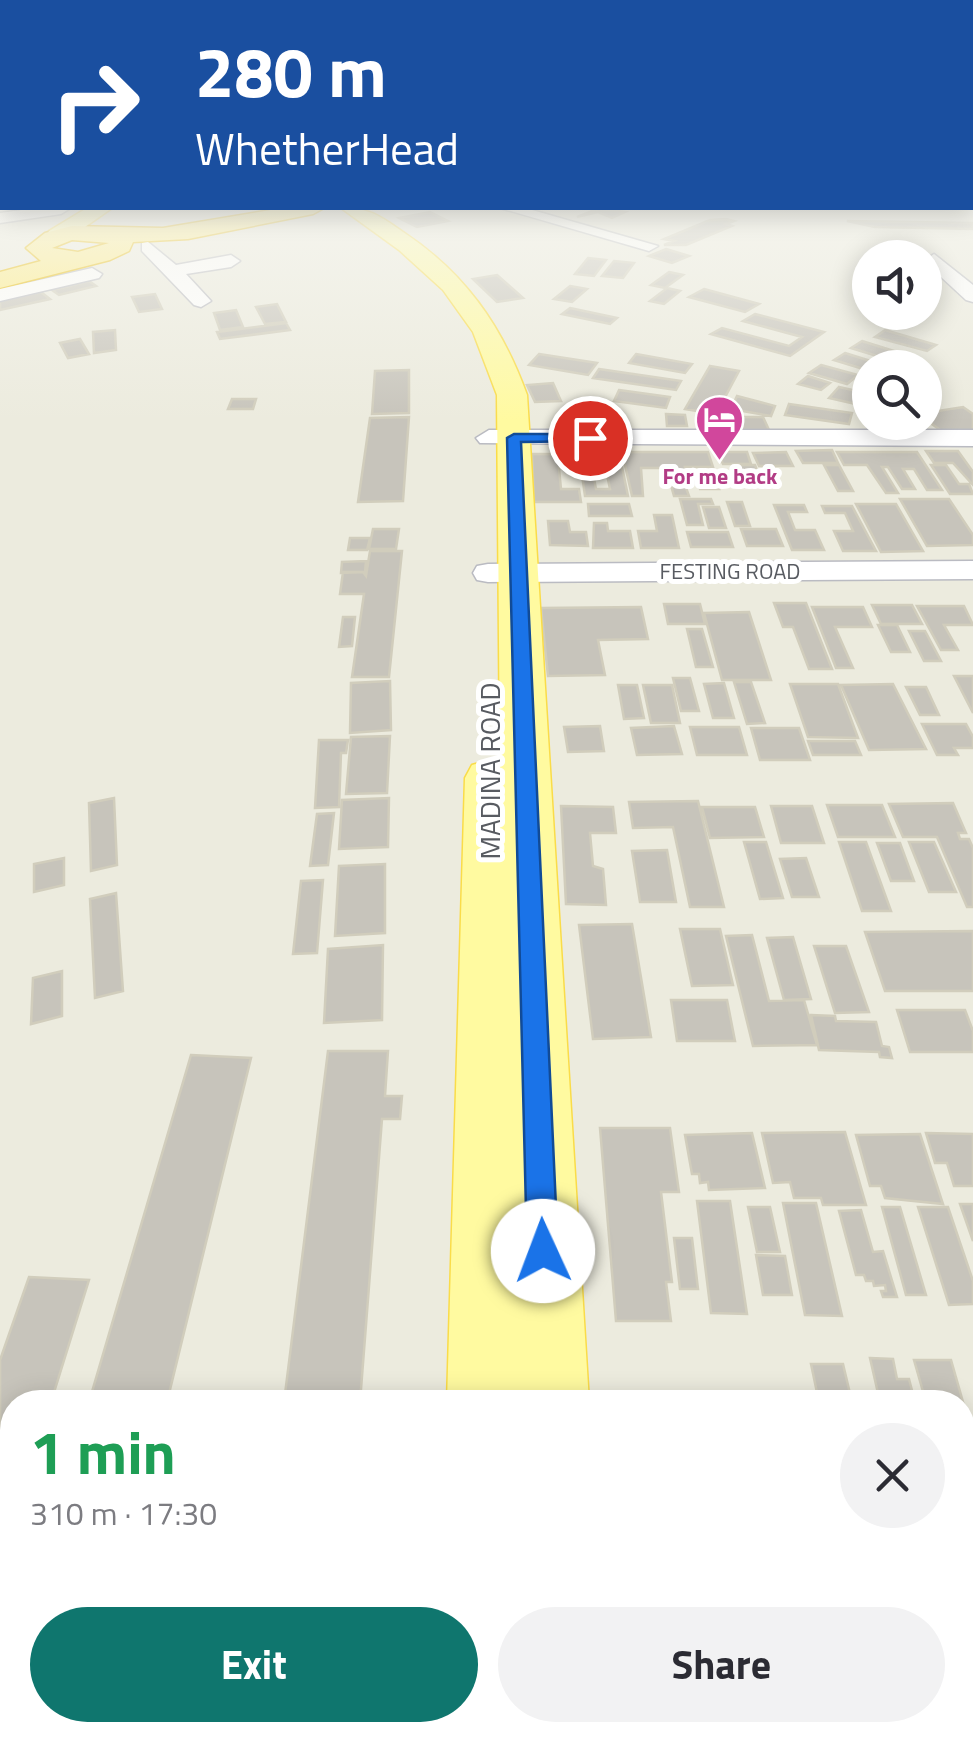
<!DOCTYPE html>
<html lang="en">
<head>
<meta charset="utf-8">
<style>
  body { margin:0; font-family:"Titillium Web",sans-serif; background:#f2f2f3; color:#2b2b33; height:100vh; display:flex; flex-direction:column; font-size:38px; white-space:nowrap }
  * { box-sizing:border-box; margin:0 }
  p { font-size:32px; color:#7c7c81 }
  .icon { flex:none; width:55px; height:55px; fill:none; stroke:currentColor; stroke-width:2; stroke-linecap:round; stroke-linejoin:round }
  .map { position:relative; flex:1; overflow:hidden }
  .side { position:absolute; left:0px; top:1390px; width:975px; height:352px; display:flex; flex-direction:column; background:#fff; border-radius:40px 40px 0 0; box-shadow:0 5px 25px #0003 }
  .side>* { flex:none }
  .top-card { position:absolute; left:0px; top:0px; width:975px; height:210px; box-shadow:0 5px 25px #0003; background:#1a4fa0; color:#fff; overflow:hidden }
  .buttons { position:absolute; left:852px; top:240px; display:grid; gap:20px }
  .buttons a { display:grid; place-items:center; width:90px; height:90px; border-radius:50%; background:#fff; box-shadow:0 5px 25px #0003; font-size:50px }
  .pin { position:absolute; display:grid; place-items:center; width:85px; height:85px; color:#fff; margin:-42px; border:5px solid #fff; border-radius:50%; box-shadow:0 2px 10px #0007 }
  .me { position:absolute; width:110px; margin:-55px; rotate:358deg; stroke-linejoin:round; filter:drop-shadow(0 0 8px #0008) }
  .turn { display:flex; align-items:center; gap:35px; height:210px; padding:0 30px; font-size:45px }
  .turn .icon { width:130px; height:130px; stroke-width:2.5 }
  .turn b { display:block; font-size:70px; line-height:85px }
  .round { display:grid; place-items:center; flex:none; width:105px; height:105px; border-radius:52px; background:#f2f2f3 }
  .overview { display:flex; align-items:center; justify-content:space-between; height:170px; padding:0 30px }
  h1 { font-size:60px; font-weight:700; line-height:75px; color:#1e9e55 }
  .button { display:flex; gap:20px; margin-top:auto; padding:20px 30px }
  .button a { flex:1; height:115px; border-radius:60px; background:#0f766e; color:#fff; font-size:40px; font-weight:700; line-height:115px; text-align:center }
  .button a+a { background:#f2f2f3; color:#2b2b33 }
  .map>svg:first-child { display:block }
  .building { fill:#c7c4bb; stroke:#d1cdbc; stroke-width:2.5 }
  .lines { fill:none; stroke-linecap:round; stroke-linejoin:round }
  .minor-casing { stroke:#babbc2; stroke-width:3 }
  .major-casing { stroke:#fadc49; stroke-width:3 }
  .highway-casing { stroke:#eabb00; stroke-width:3 }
  .minor { fill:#fff; fill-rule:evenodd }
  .major { fill:#fffaa0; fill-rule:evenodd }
  .highway { fill:#ffed82; fill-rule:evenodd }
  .route { fill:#1a73e8; stroke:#114b97; stroke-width:2.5 }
  .labels { text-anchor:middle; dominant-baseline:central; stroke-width:10; stroke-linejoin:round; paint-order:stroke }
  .far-hotel-label { font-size:22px; font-weight:bold; fill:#b23c85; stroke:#fff }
  .far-street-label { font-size:22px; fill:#585b61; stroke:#fff }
  .street-label { font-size:28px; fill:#585b61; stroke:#fff }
</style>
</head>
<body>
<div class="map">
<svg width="973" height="1741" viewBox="0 0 973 1741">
  <rect width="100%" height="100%" fill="#ecebde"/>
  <path class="building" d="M600,208L608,210L625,212L612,218L598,212L577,217Z
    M430,212L448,221L417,227L399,218Z
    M726,219L734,221L726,224L732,226L686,245H664L674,241L664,239L710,220Z
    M847,221L973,223V229L875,227Z
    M666,249L689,256L672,263L649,256Z
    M588,258L606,260L594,276L575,274Z
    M614,261L634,263L623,278L602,276Z
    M669,272L683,275L665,288L651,285Z
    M497,275L523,298L497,302L473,279Z
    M89,281L96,286L59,295L52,290Z
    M570,286L587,289L572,302L554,299Z
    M667,288L680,291L664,304L650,301Z
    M704,289L759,304L745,312L689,297Z
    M41,292L50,299L0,310V301Z
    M155,294L162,309L139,312L132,297Z
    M277,304L286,322L265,324L256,307Z
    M570,308L617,318L610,324L562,314Z
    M236,310L243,327L220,330L214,313Z
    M755,314L824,332L790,356L711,334L722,328L789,346L802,337L743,321Z
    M286,323L290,330L220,339L217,332Z
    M115,330L116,350L94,353L93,332Z
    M885,330L936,345L927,351L875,337Z
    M80,339L89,354L68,358L60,343Z
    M862,341L916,358L906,365L851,348Z
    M845,353L893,368H870V371L834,360Z
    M539,354L597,363L588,375L529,365Z
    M636,354L692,364L685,373L629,363Z
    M821,365L858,375L847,384L809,373Z
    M710,366L739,371L716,414L685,409Z
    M599,369L681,381L676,390L593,378Z
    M409,370V413L372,414L375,371Z
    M808,376L830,383L821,390L798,384Z
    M553,383L561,401L535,402L527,385Z
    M839,387L866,393L856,404L829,398Z
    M619,390L670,397L666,408L614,401Z
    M737,396L775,406L771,416L731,409Z
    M232,399H256L253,409H228Z
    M789,404L852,413L849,424L785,415Z
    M963,407L973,414V431L943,432L925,419V413Z
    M666,414L685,415L687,426H667Z
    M409,417L403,501L358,502L370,418Z
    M723,417H763L769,430H729Z
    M832,450L838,463H803L796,451Z
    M926,451H958L973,472V485L953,463H934Z
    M578,452H619L628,496H585L581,468H592L596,489H610L605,465H580Z
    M622,452H708L713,467H685L691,485H685L689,496H674L666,468H641L643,496H632Z
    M718,452H747L751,464H723Z
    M786,452L793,466H759L753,453Z
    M837,452H917L942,490H927L914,469H903L915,489H902L888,467H882L898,493H886L867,465H844Z
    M532,454H575L577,468H559L561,489H579L581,502H534Z
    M737,465H755L762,483H744Z
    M824,465H839L853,491H838Z
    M931,465H946L959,484H969L973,494H950Z
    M696,477H714L719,489H700Z
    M680,499H711L713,504H698L703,525H687Z
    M900,499H949L973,535V545L927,546Z
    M727,502H742L750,526H735Z
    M588,504H629L632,516H589Z
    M856,504H896L923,551L881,552Z
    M774,505H804L807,512H788L795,530H815L824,550H792Z
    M822,506H852L876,551H843L834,531H853L845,513H825Z
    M703,507H719L726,528H709Z
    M654,515H672L679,548H641L638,531H657Z
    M548,521H568L570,532H586L588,546L550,545Z
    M594,523H607L608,531H630L633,548H593Z
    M373,529H399L396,549H369Z
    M741,529H776L783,546H747Z
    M687,532H728L733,547H691Z
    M350,538H370L367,550H348Z
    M370,551H402L389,677H352L364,594H340L343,572H363L366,576Z
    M366,561L365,572L341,573L342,562Z
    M774,603H806L832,669H809L793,627H783Z
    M664,604H700L705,624H668Z
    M872,605H912L922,624H881Z
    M917,606H964L973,625H944L958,650H941Z
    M641,607L648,639L598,640L605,675L548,676L541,608Z
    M812,607H863L872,627H835L853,668H836Z
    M749,612L771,680H722L704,613Z
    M343,617H355L352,646L339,647Z
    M878,625H897L910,652H891Z
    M687,629H702L713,667H696Z
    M909,631H925L941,661H924Z
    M954,676H973V713Z
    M673,678H690L699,711H681Z
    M390,681L391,730L350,733L351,683Z
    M734,682H751L765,723L747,724Z
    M724,683L734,718H713L704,684Z
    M790,684H838L858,738L808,737Z
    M893,684L926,749L869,750L841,685Z
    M618,685H637L644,718L624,719Z
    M643,685H672L680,723H651Z
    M906,687H926L939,715H920Z
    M922,724H966L973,737V748H954L958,755H937Z
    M600,726L604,751L568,752L564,727Z
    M674,726L682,754L637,755L631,728Z
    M690,727H739L747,755H697Z
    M751,728H799L810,760H760Z
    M390,736L387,793L346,794L351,737Z
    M319,740H348L346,753H341L339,807L315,808Z
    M808,741H855L861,755H813Z
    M114,798L117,865L91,871L89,803Z
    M389,798L388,847L339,849L342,800Z
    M698,801L724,907H690L673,827L633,828L629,802Z
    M953,803L966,833H958L960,839H969L973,848V907H967L937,837H903L889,804Z
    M827,805H882L895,837H838Z
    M561,806L613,807L616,833H590L593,866L603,869L606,905L566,904Z
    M771,806H812L824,843H781Z
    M702,807H755L764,837L710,838Z
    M334,813L328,865L310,866L317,814Z
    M744,842H766L783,898L760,899Z
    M839,842H866L891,911H862Z
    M909,842H934L956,892H929Z
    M877,843H900L914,881H891Z
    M667,850L676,902H640L632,851Z
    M64,858V885L34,892V864Z
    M806,858L819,897H792L780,859Z
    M385,864V933L335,936L339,866Z
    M323,880L317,953L293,954L301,881Z
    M116,893L123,991L95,998L90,899Z
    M632,924L651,1037L593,1039L579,925Z
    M680,929H720L733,985L692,986Z
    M973,931V991H885L865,932Z
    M752,935L769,1001L804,1000L817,1045L753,1046L726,936Z
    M793,937L811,999L784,1000L767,938Z
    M383,945L382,1020L324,1023L328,949Z
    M814,946H846L869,1012L835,1013Z
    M62,971V1016L31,1024L33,978Z
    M671,1000H727L735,1041H677Z
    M897,1010H965L973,1031V1052H910Z
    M811,1015L835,1016L836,1021L876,1022L882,1046L889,1047L892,1058L880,1057L879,1052L819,1050Z
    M328,1051H388L385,1096H402L400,1119H382L360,1402H284Z
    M191,1055L251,1058L167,1402H89Z
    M600,1128H670L679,1192H661L672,1282H666L671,1321H616Z
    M845,1132L866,1205H823L821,1198H794L790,1182L773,1183L762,1133Z
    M752,1133L765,1188L709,1190L708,1182L700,1183L699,1174H692L685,1135Z
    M926,1133L973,1134V1186H954L947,1163H935Z
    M920,1134L943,1204L885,1198L881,1186H870L856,1135Z
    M697,1201H730L747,1314L711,1313Z
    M783,1203H816L842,1316L805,1315Z
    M960,1204H973V1241Z
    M748,1207H770L780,1252H757Z
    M882,1207H900L926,1295H906Z
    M918,1207H948L973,1281V1304L949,1305Z
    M861,1210L873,1252L883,1251L897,1297H883L881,1291H886L885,1285L874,1286L873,1281H866L864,1275H856L839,1211Z
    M674,1238H692L698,1289H680Z
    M756,1255L785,1256L792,1295H763Z
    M29,1277L89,1280L51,1402H12V1450L0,1449V1360Z
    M870,1358L893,1359L897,1379H909L915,1402H880Z
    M914,1360H951L973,1437V1494H962V1402H926Z
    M811,1364H843L852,1402H819Z
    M0,1483H12L0,1521Z
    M962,1499H973V1571L962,1529Z
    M89,1730H245L244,1741H86Z
    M270,1730H339L338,1741H269Z"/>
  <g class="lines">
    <defs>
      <path id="minor" d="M37,208L69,209L61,214L0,223V213Z
        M500,208H525L658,246L649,251Z
        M148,242L176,265L231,255L240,261L231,267L186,274L211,301L201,307L194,305L142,251V243Z
        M934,254L973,285V302L966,300L927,264L925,260Z
        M92,268L102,274L99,278L0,301V289Z
        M489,430H973V446L480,443L476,438Z
        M973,561V579L488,582L477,580L473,573L477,566L488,564Z"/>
      <path id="major" d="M87,208H112L65,241H49L46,236L49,231Z
        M341,208C370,208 380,216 403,232C465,273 502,326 527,395L589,1402H447L465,778L472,765L490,760L500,763L497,395L473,332L443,290L399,250Z
        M437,1730H607L609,1741H436Z"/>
      <path id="highway" d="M283,208H324L313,214L188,239L133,242L129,251L110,260L0,288V272L41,261L26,248L45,233L72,226L163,228ZM72,240L109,243L78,252L52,248Z"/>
    </defs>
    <use href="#minor" class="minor-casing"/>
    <use href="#major" class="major-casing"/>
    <use href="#highway" class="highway-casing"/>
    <use href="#minor" class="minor"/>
    <use href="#major" class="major"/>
    <use href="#highway" class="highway"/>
  </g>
  <linearGradient id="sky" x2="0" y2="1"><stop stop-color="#89bcf1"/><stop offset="0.42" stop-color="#f6f6f0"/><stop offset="1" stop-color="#f6f6f0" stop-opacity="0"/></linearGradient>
  <rect width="973" height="421" fill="url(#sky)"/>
  <path class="route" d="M590,434L597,438L595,441L521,442L558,1251L554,1262L543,1267L532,1262L527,1251L507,438L514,434Z"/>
  <defs>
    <symbol id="hotel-pin" viewBox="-11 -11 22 30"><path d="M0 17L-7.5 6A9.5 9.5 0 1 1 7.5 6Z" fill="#d1479c" stroke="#fff"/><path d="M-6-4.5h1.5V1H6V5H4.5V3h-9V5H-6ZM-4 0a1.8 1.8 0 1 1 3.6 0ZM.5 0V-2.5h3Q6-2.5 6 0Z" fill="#fff"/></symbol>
  </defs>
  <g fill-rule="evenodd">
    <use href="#hotel-pin" x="692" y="392" width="55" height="75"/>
  </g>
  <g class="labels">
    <g class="far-hotel-label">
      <text x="720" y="476">For me back</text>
    </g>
    <g class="far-street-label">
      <text x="730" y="571">FESTING ROAD</text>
    </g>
    <g class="street-label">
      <text transform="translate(489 771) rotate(-90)">MADINA ROAD</text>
    </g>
  </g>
</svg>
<div class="buttons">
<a><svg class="icon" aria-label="sound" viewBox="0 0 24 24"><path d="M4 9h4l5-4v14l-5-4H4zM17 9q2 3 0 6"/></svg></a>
<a><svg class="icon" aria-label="search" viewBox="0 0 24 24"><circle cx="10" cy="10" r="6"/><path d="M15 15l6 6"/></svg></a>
</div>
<div class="pin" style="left:590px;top:438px;background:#d93025"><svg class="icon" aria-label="arrive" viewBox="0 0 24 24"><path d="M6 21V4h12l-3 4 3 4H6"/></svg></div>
<svg class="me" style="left:543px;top:1251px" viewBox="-20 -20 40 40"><circle r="19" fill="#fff"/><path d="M0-13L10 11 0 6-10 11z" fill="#1a73e8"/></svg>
<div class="top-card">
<div class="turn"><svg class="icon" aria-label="right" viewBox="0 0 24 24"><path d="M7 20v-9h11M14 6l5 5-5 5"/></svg><div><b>280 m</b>WhetherHead</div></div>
</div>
<section class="side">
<div class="overview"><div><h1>1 min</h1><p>310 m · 17:30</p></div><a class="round"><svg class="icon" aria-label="close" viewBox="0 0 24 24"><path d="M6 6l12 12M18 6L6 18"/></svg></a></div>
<div class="button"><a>Exit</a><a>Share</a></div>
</section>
</div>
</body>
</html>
